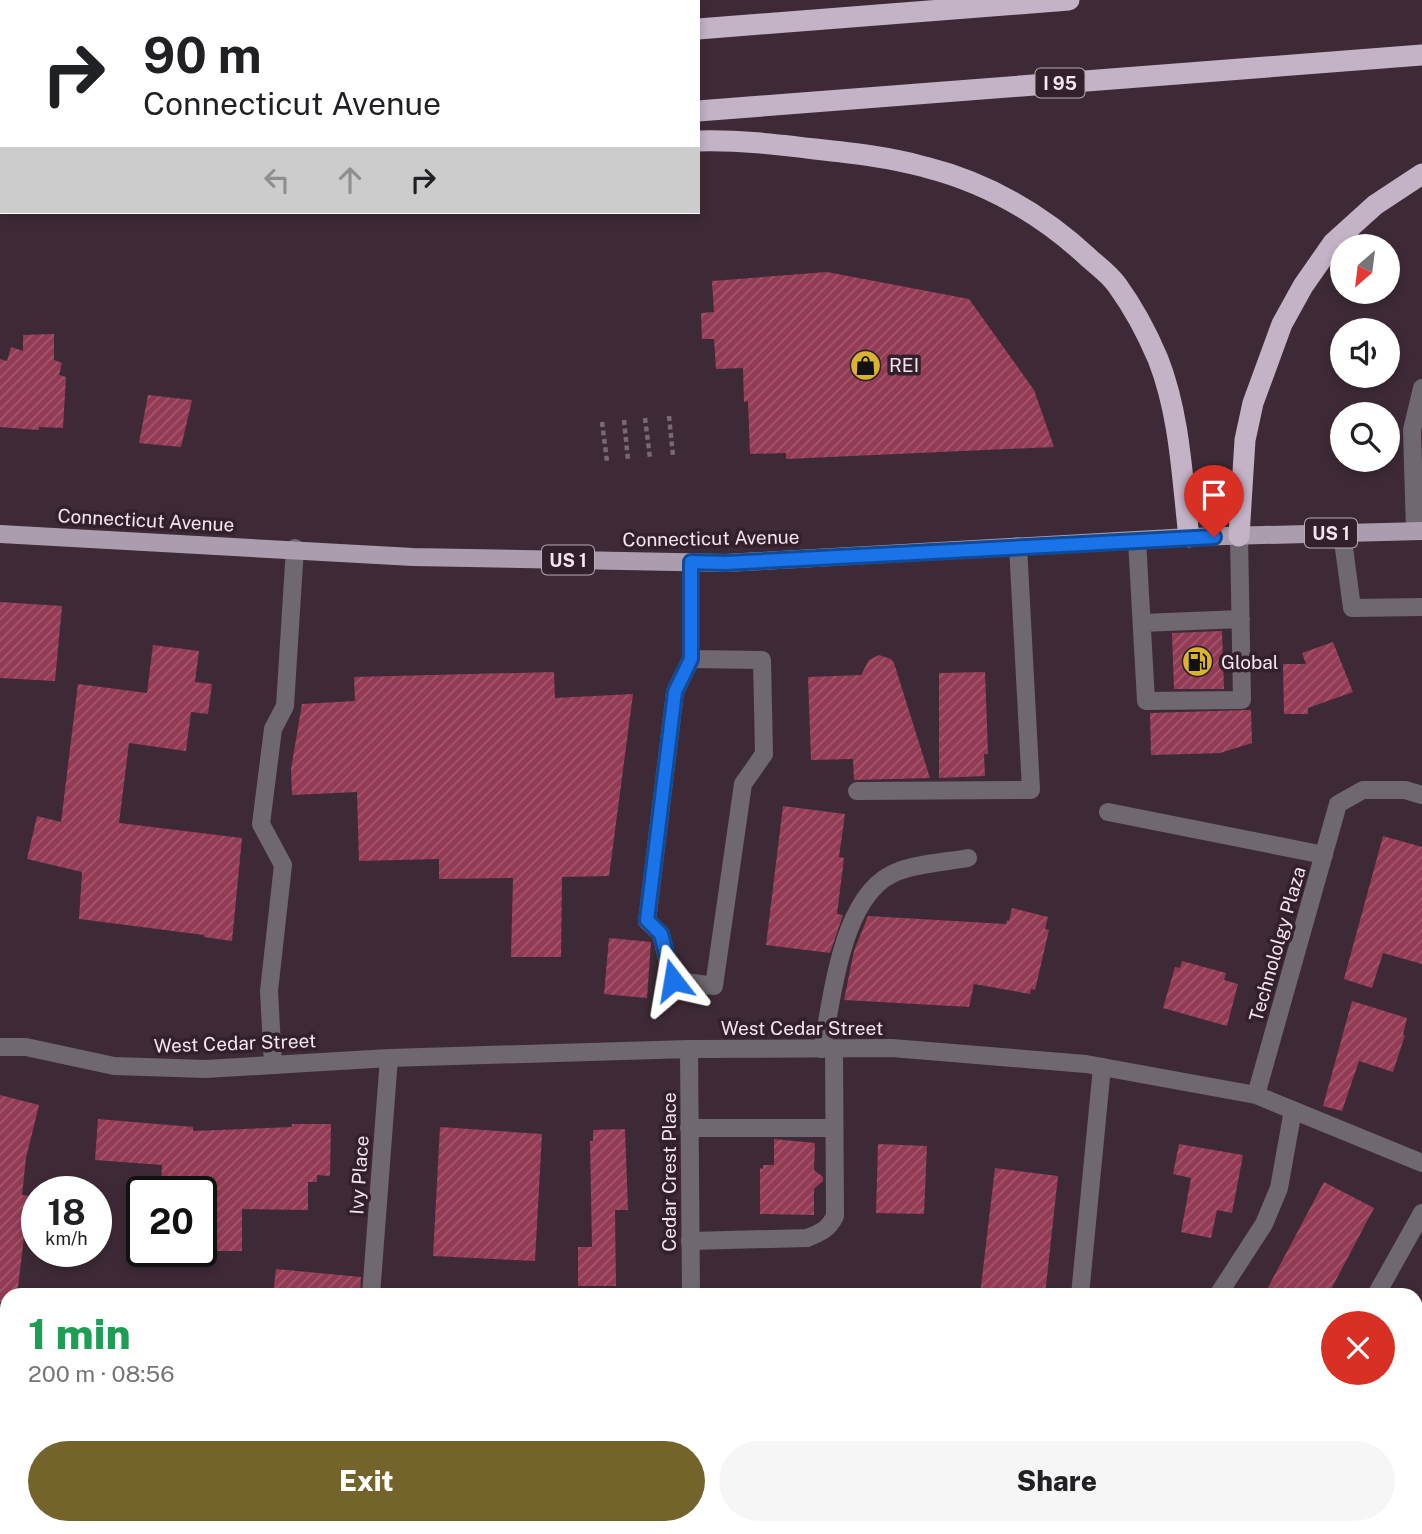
<!DOCTYPE html>
<html lang="en">
<head>
<meta charset="utf-8">
<style>
  body { margin:0; font-family:"Public Sans",sans-serif; background:#f6f6f6; color:#202124; height:100vh; display:flex; flex-direction:column; font-size:26px; white-space:nowrap }
  * { box-sizing:border-box; margin:0 }
  p { font-size:23px; color:#757577 }
  .icon { flex:none; width:38px; height:38px; fill:none; stroke:currentColor; stroke-width:2; stroke-linecap:round; stroke-linejoin:round }
  .map { position:relative; flex:1; overflow:hidden }
  .panel { position:absolute; left:0px; top:1288px; width:1423px; height:247px; display:flex; flex-direction:column; background:#fff; border-radius:21px 21px 0 0; box-shadow:0 4px 10px #0003 }
  .panel>* { flex:none }
  .guide { position:absolute; left:0px; top:0px; width:700px; height:214px; box-shadow:0 4px 10px #0003; background:#fff; color:#202124; overflow:hidden }
  .needle { width:46px; rotate:208deg }
  .fabs { position:absolute; left:1330px; top:234px; display:grid; gap:14px }
  .fabs a { display:grid; place-items:center; width:70px; height:70px; border-radius:50%; background:#fff; box-shadow:0 4px 10px #0003; font-size:35px }
  .speed { position:absolute; left:21px; top:1176px; display:flex; gap:14px; font-size:35px; font-weight:700; text-align:center }
  .speed>* { display:grid; place-content:center; width:91px; height:91px; border-radius:50%; background:#fff; box-shadow:0 4px 10px #0003; line-height:1 }
  .speed small { font-size:18px; font-weight:400 }
  .speed .limit { border:4px solid #111; border-radius:10px; background:#fff; color:#111 }
  .pin { position:absolute; display:grid; place-items:center; width:60px; height:60px; color:#fff; margin:-72px -30px; border-radius:50% 50% 50% 0; rotate:-45deg; box-shadow:0 0 7px #0007 }
  .pin .icon { rotate:45deg }
  .me { position:absolute; width:77px; margin:-38px; rotate:346deg; stroke-linejoin:round; filter:drop-shadow(0 0 5px #0008) }
  .turn { display:flex; align-items:center; gap:24px; height:147px; padding:0 28px; font-size:32px }
  .turn .icon { width:91px; height:91px; stroke-width:2.5 }
  .turn b { display:block; font-size:49px; line-height:60px }
  .lanes { display:flex; align-items:center; height:66px; padding:0 28px; background:#0003; justify-content:center; gap:35px; direction:ltr }
  .lanes .off { opacity:.35 }
  .round { display:grid; place-items:center; flex:none; width:74px; height:74px; border-radius:37px; background:#f6f6f6 }
  .summary { display:flex; align-items:center; justify-content:space-between; height:119px; padding:0 28px }
  h1 { font-size:42px; font-weight:800; line-height:52px; color:#1e9e55 }
  .primary-button { display:flex; gap:14px; margin-top:auto; padding:14px 28px }
  .primary-button a { flex:1; height:80px; border-radius:42px; background:#74632b; color:#fff; font-size:28px; font-weight:800; line-height:80px; text-align:center }
  .primary-button a+a { background:#f6f6f6; color:#202124 }
  .map>svg:first-child { display:block }
  .building { fill:url(#building-hatch) }
  .lines { fill:none; stroke-linecap:round; stroke-linejoin:round }
  .path { stroke:#796771; stroke-width:4.5; stroke-dasharray:5 3.5; stroke-linecap:butt }
  .service { stroke:#6f6870; stroke-width:18 }
  .minor { stroke:#6f6870; stroke-width:18 }
  .primary { stroke:#ac9dae; stroke-width:18 }
  .motorway { stroke:#c4b2c7; stroke-width:21 }
  .route-casing { stroke:#114b97; stroke-width:18 }
  .route { stroke:#1a73e8; stroke-width:12 }
  .labels { text-anchor:middle; dominant-baseline:central; stroke-width:7; stroke-linejoin:round; paint-order:stroke }
  .shield { fill:#33202c; stroke:#b9abb3; stroke-width:2 }
  .shield-label { font-size:18px; font-weight:bold; fill:#f3e6ed }
  .poi-label { font-size:19px; fill:#f3e6ed; stroke:#33202c; text-anchor:start }
  .street-label { font-size:19px; fill:#f3e6ed; stroke:#33202c }
</style>
</head>
<body>
<div class="map">
<svg width="1422" height="1534" viewBox="0 0 1422 1534">
  <defs>
    <pattern id="building-hatch" width="6" height="6" patternUnits="userSpaceOnUse" patternTransform="scale(1.75)"><rect width="6" height="6" fill="#933b55"/><path d="M-1 1l2-2M0 6l6-6M5 7l2-2" fill="none" stroke="#a3576e"/></pattern>
  </defs>
  <rect width="100%" height="100%" fill="#3e2a36"/>
  <path class="building" d="M827,272L969,299L1034,390L1054,447L786,459V453L750,454L748,401L744,402L743,368L716,369L714,339H702L701,313L714,312L712,281Z
    M54,334V360L62,363L59,375L66,377L63,428L39,427V430L0,427V359L7,361L11,347L23,351V335Z
    M148,395L192,400L181,447L139,443Z
    M0,602L62,606L55,681L0,678Z
    M1222,631L1224,689H1174L1172,633Z
    M1333,642L1353,692L1308,708V714H1284L1283,664H1306L1302,653Z
    M153,645L199,651L195,682L212,684L208,714L191,712L186,751L129,743L119,823L242,838L232,941L204,937V935L79,919L82,872L27,859L37,816L61,822L78,684L147,693Z
    M879,655L891,659L894,663L930,778L854,780L853,759L811,760L808,677L861,675L869,660Z
    M554,672L555,698L633,694L609,876L562,877L561,957H511L513,878L439,879V859L359,861L357,792L292,795L291,769L302,704L355,701L354,677Z
    M985,672L988,754H984L985,776L939,778V673Z
    M1247,710H1251L1252,743L1220,753L1151,755L1150,713Z
    M783,806L845,814L839,857L844,858L837,914L843,915L830,953L766,945Z
    M1383,836L1422,847V964L1383,953L1372,988L1344,979Z
    M1012,908L1048,917L1045,929L1049,930L1035,990L1031,989L1030,994L974,984L969,1007L844,1000L854,951L868,916L1006,924L1007,920L1009,921Z
    M609,938L651,942L647,998L604,994Z
    M1182,961L1226,973L1224,980L1238,984L1227,1026L1163,1008L1175,967L1180,968Z
    M1352,1001L1407,1018L1403,1035H1405L1393,1072L1359,1061L1342,1111L1323,1106Z
    M0,1095L39,1105L26,1158L22,1195L29,1196L17,1295H7V1303L0,1302Z
    M98,1119L193,1127V1131L292,1127V1124H331L330,1176L317,1175V1182H308V1210L242,1209V1251H213V1185L161,1184L162,1165L95,1160Z
    M440,1127L542,1134L535,1261L433,1256Z
    M625,1129L628,1210H615L616,1286H578V1247H592L590,1141H593V1130Z
    M774,1139L815,1143L814,1170L823,1177V1181L814,1189V1215L760,1214V1168L763,1169V1165H774Z
    M878,1144L927,1146L924,1214L876,1213Z
    M1179,1144L1243,1155L1232,1213L1217,1210L1211,1238L1181,1232L1191,1178L1173,1174Z
    M995,1168L1058,1176L1045,1295H980Z
    M1324,1182L1374,1208L1328,1295H1264Z
    M276,1269L361,1277L360,1295H273Z"/>
  <g class="lines">
    <path class="path" d="M669,416L673,456
      M645,418L650,458
      M624,420L628,460
      M602,422L607,461"/>
    <path class="service" d="M1415,531L1412,430L1422,388
      M1342,533L1352,608L1422,607
      M1137,540L1146,701L1242,700L1239,536
      M691,562V659L675,692L647,921L661,934L672,980L714,986L743,784L764,754L762,660L691,659
      M1142,623L1241,619
      M857,791L1031,790L1018,546
      M1108,812L1324,855
      M822,1049C833,997 841,891 899,871C920,863 946,862 968,858
      M273,1065L269,991L283,865L261,824L273,729L285,706L295,548
      M689,1128H834
      M690,1241L807,1238C820,1233 829,1229 835,1216L834,1049
      M1080,1295L1102,1067
      M1218,1295L1264,1224L1279,1188L1293,1110
      M1376,1295L1422,1213"/>
    <path class="minor" d="M0,1047H26L114,1066L206,1069L389,1058L689,1049L892,1048L1086,1064L1256,1095L1422,1163
      M689,1049L691,1295
      M1256,1095L1338,804L1363,790H1405L1422,795
      M371,1295L389,1058
      M693,1528V1534
      M352,1534L353,1528"/>
    <path class="primary" d="M0,534L413,557L726,563L1189,537L1422,531"/>
    <path class="motorway" d="M698,29L1069,0
      M0,82H2
      M698,111L1422,55
      M698,141C740,140 774,144 815,149C852,153 889,157 925,167C988,183 1043,215 1090,259C1099,267 1110,275 1117,285C1133,307 1147,333 1158,359C1180,415 1182,477 1189,537
      M0,166H2
      M1239,536L1245,440L1253,403L1282,324L1303,286L1333,243L1375,205L1422,174"/>
  </g>
  <g class="lines">
    <defs>
      <path id="route" d="M673,980L661,934L647,920L675,692L691,659V562L726,563L1214,537"/>
    </defs>
    <use href="#route" class="route-casing"/>
    <use href="#route" class="route"/>
  </g>
  <defs>
    <symbol id="shop-disc" viewBox="-11 -11 22 22"><circle r="9.5" fill="#dab333" stroke="#33202c"/><path d="M-5-2.5h2.3a2.7 3.5 0 0 1 5.4 0H5L5.5 6h-11ZM-1.5-2.5h3a1.5 2.3 0 0 0-3 0Z" fill="#111"/></symbol>
    <symbol id="fuel-disc" viewBox="-11 -11 22 22"><circle r="9.5" fill="#dab333" stroke="#33202c"/><path d="M-5.5-6h7V0h2V4h1.3V-2.5L3-4.5l.8-.8L6-3V5H2.5V1h-1V6h-7ZM-4.2-4.7v3.2H.2V-4.7Z" fill="#111"/></symbol>
  </defs>
  <g fill-rule="evenodd">
    <use href="#shop-disc" x="848" y="348" width="35" height="35"/>
    <use href="#fuel-disc" x="1180" y="644" width="35" height="35"/>
  </g>
  <g class="labels">
    <g class="shield">
      <rect x="1035.5" y="68.5" width="49" height="29" rx="5"/>
      <rect x="1305" y="518.5" width="52" height="29" rx="5"/>
      <rect x="542" y="545.5" width="52" height="29" rx="5"/>
    </g>
    <g class="shield-label">
      <text x="1060" y="83">I 95</text>
      <text x="1331" y="533">US 1</text>
      <text x="568" y="560">US 1</text>
    </g>
    <g class="poi-label">
      <text x="889" y="365">REI</text>
      <text x="1221" y="662">Global</text>
    </g>
    <g class="street-label">
      <text transform="translate(146 520) rotate(3)">Connecticut Avenue</text>
      <text transform="translate(711 538) rotate(-1)">Connecticut Avenue</text>
      <text transform="translate(1277 944) rotate(-74)">Technololgy Plaza</text>
      <text x="802" y="1028">West Cedar Street</text>
      <text transform="translate(235 1043) rotate(-2)">West Cedar Street</text>
      <text transform="translate(669 1172) rotate(-90)">Cedar Crest Place</text>
      <text transform="translate(359 1175) rotate(-86)">Ivy Place</text>
    </g>
  </g>
</svg>
<div class="fabs">
<a><svg class="needle" viewBox="-14 -14 28 28"><path d="M0-13l5 13h-10z" fill="#e53935"/><path d="M0 13l5-13h-10z" fill="#757577"/></svg></a>
<a><svg class="icon" aria-label="sound" viewBox="0 0 24 24"><path d="M4 9h4l5-4v14l-5-4H4zM17 9q2 3 0 6"/></svg></a>
<a><svg class="icon" aria-label="search" viewBox="0 0 24 24"><circle cx="10" cy="10" r="6"/><path d="M15 15l6 6"/></svg></a>
</div>
<div class="speed"><div>18<small>km/h</small></div><div class="limit">20</div></div>
<div class="pin" style="left:1214px;top:537px;background:#d93025"><svg class="icon" aria-label="arrive" viewBox="0 0 24 24"><path d="M6 21V4h12l-3 4 3 4H6"/></svg></div>
<svg class="me" style="left:673px;top:980px" viewBox="-20 -20 40 40"><path d="M0-17L14 15 0 8-14 15z" fill="#1a73e8" stroke="#fff" stroke-width="4"/></svg>
<div class="guide">
<div class="turn"><svg class="icon" aria-label="right" viewBox="0 0 24 24"><path d="M7 20v-9h11M14 6l5 5-5 5"/></svg><div><b>90 m</b>Connecticut Avenue</div></div>
<div class="lanes"><svg class="icon off" aria-label="left" viewBox="0 0 24 24"><path d="M17 20v-9H6M10 6l-5 5 5 5"/></svg><svg class="icon off" aria-label="ahead" viewBox="0 0 24 24"><path d="M12 20V5M6 11l6-6 6 6"/></svg><svg class="icon" aria-label="right" viewBox="0 0 24 24"><path d="M7 20v-9h11M14 6l5 5-5 5"/></svg></div>
</div>
<section class="panel">
<div class="summary"><div><h1>1 min</h1><p>200 m · 08:56</p></div><a class="round" style="background:#d93025;color:#fff"><svg class="icon" aria-label="close" viewBox="0 0 24 24"><path d="M6 6l12 12M18 6L6 18"/></svg></a></div>
<div class="primary-button"><a>Exit</a><a>Share</a></div>
</section>
</div>
</body>
</html>
